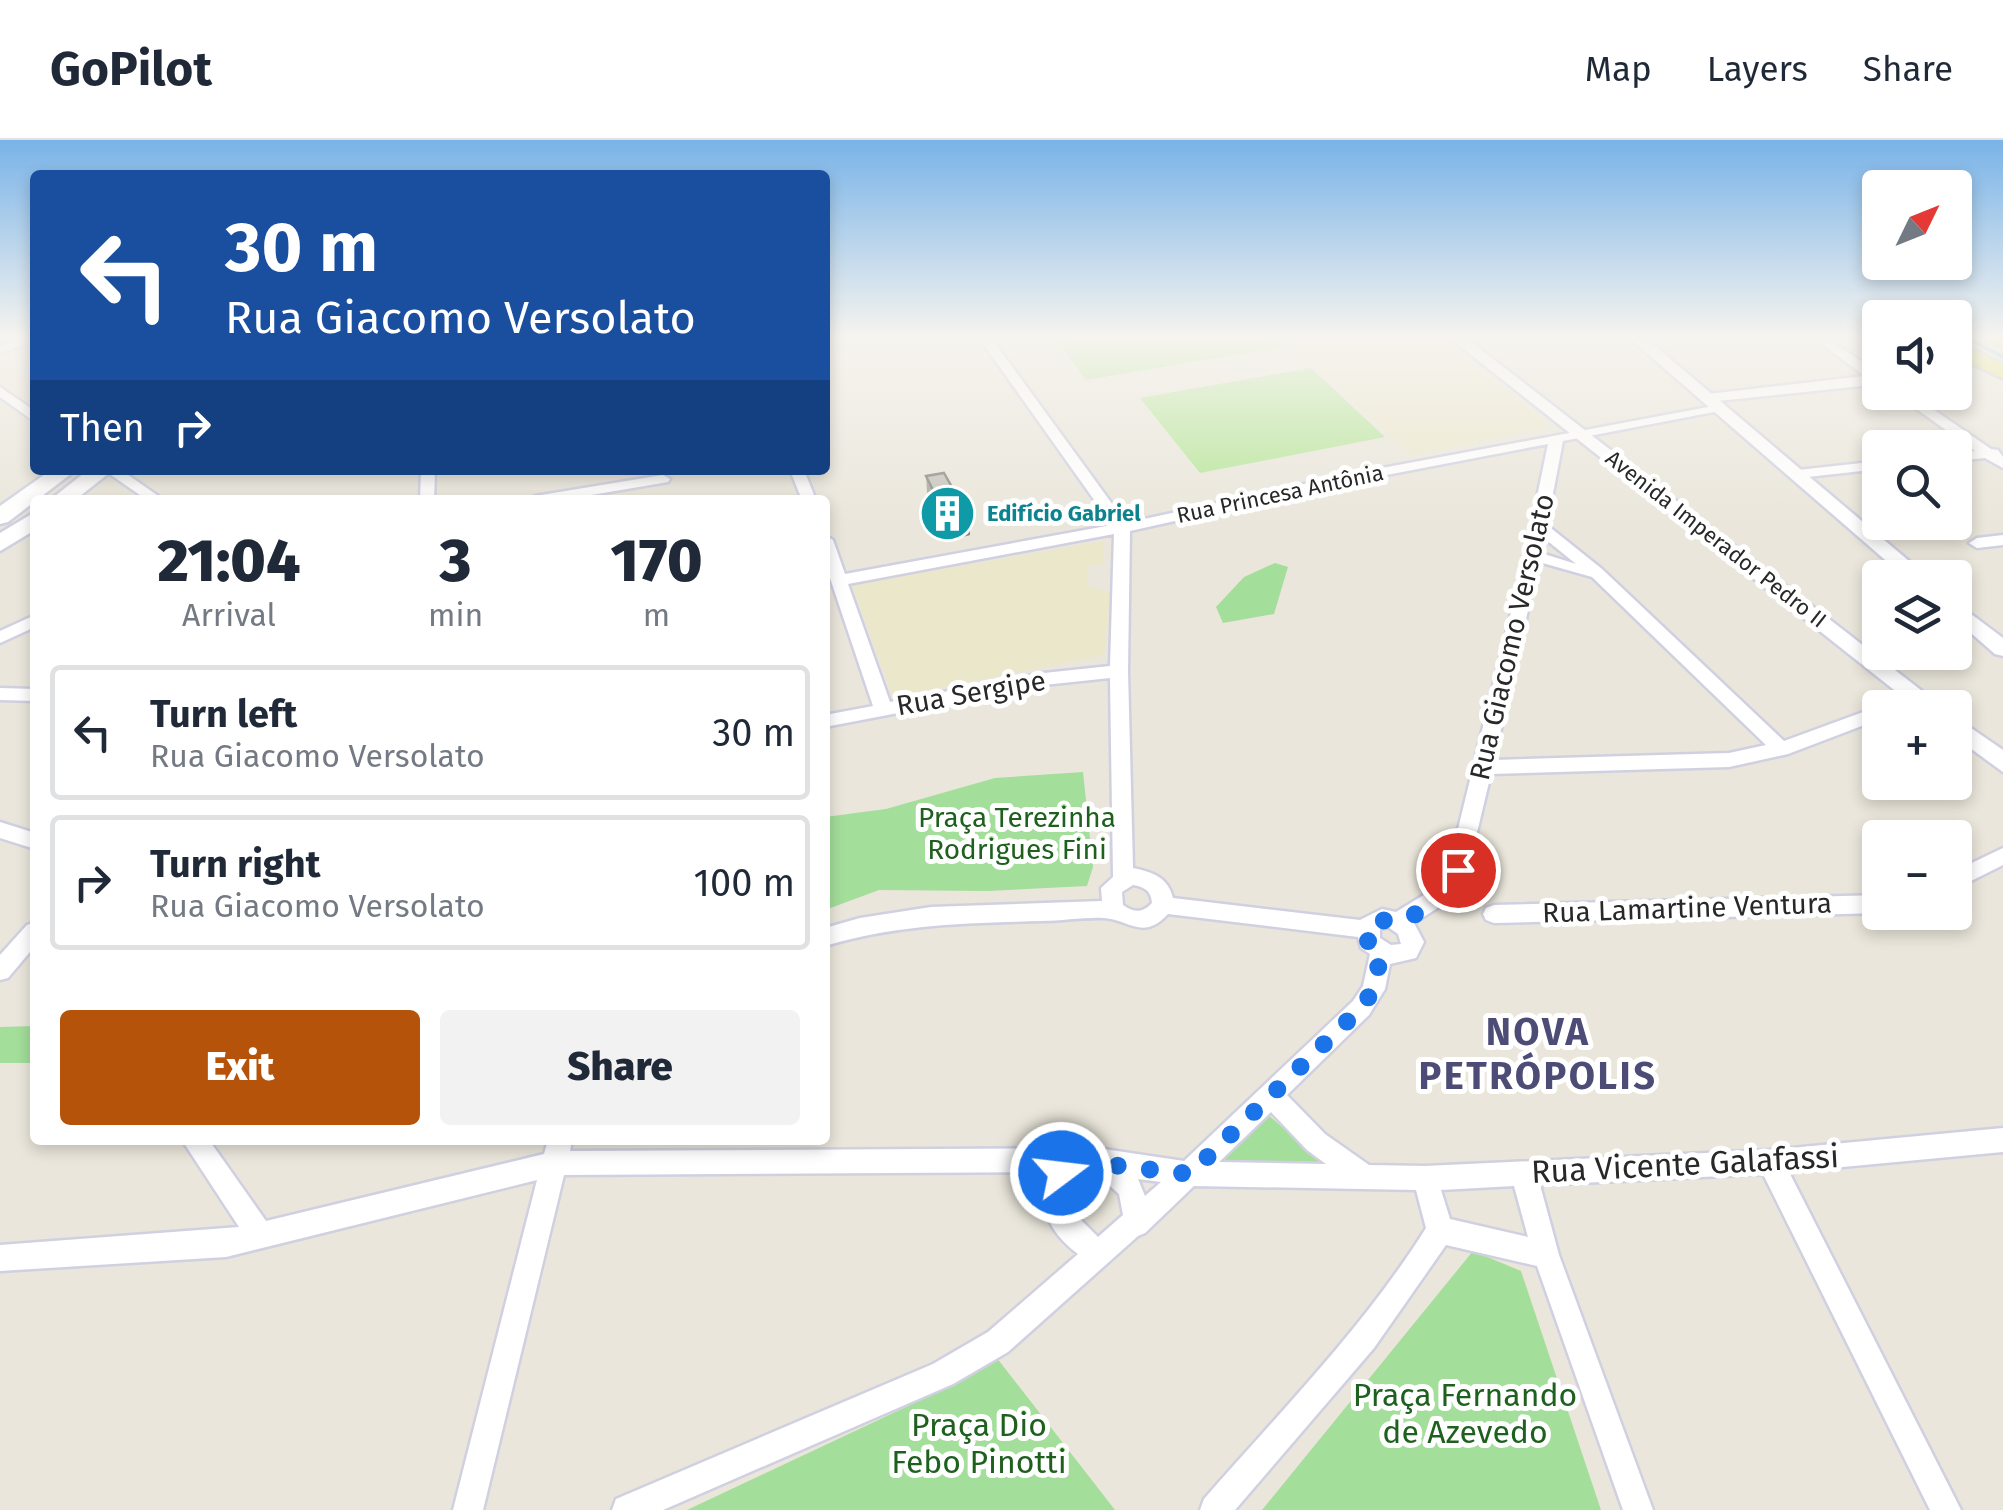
<!DOCTYPE html>
<html lang="en">
<head>
<meta charset="utf-8">
<style>
  body { margin:0; font-family:"Fira Sans",sans-serif; background:#f2f2f3; color:#1f2937; height:100vh; display:flex; flex-direction:column; font-size:38px; white-space:nowrap }
  * { box-sizing:border-box; margin:0 }
  p { font-size:32px; color:#747a83 }
  .icon { flex:none; width:55px; height:55px; fill:none; stroke:currentColor; stroke-width:2; stroke-linecap:round; stroke-linejoin:round }
  .map { position:relative; flex:1; overflow:hidden }
  .side { position:absolute; left:30px; top:355px; width:800px; height:650px; display:flex; flex-direction:column; background:#fff; border-radius:10px; box-shadow:0 5px 15px #0003 }
  .side>* { flex:none }
  .top-card { position:absolute; left:30px; top:30px; width:800px; height:305px; border-radius:10px; box-shadow:0 5px 15px #0003; background:#1a4fa0; color:#fff; overflow:hidden }
  .needle { width:65px; rotate:47deg }
  .buttons { position:absolute; left:1862px; top:30px; display:grid; gap:20px }
  .buttons a { display:grid; place-items:center; width:110px; height:110px; border-radius:10px; background:#fff; box-shadow:0 5px 15px #0003; font-size:50px }
  .pin { position:absolute; display:grid; place-items:center; width:85px; height:85px; color:#fff; margin:-42px; border:5px solid #fff; border-radius:50%; box-shadow:0 2px 10px #0007 }
  .me { position:absolute; width:110px; margin:-55px; rotate:75deg; stroke-linejoin:round; filter:drop-shadow(0 0 8px #0008) }
  .turn { display:flex; align-items:center; gap:35px; height:210px; padding:0 30px; font-size:45px }
  .turn .icon { width:130px; height:130px; stroke-width:2.5 }
  .turn b { display:block; font-size:70px; line-height:85px }
  .then { display:flex; align-items:center; height:95px; padding:0 30px; background:#0003; gap:20px; font-size:38px }
  .eta { display:flex; justify-content:space-evenly; align-items:center; height:170px; text-align:center }
  .eta b { font-size:60px; font-weight:800; line-height:70px }
  .cta { display:flex; gap:20px; margin-top:auto; padding:20px 30px }
  .cta a { flex:1; height:115px; border-radius:10px; background:#b45309; color:#fff; font-size:40px; font-weight:800; line-height:115px; text-align:center }
  .cta a+a { background:#f2f2f3; color:#1f2937 }
  ul { padding:0; list-style:none }
  li { display:flex; align-items:center; gap:30px; height:135px; margin:0 20px 15px; padding:0 10px; border:5px solid #e0e1e3; border-radius:10px }
  li div { flex:1 }
  li b { display:block; font-size:38px }
  li em { font-style:normal }
  header { display:flex; align-items:center; gap:60px; box-sizing:border-box; height:140px; padding:0 50px; background:#fff; border-bottom:2px solid #e0e1e3 }
  header strong { font-size:48px }
  nav { display:flex; gap:55px; margin-inline-start:auto; font-size:35px }
  .map>svg:first-child { display:block }
  .education { fill:#ebe7cb }
  .green { fill:#a3de9a }
  .pitch { fill:#b4e596 }
  .lines { fill:none; stroke-linecap:round; stroke-linejoin:round }
  .stream { stroke:#73b1e7; stroke-width:4 }
  .minor-casing { stroke:#d0d0e1; stroke-width:5 }
  .tertiary-casing { stroke:#d0d0e1; stroke-width:5 }
  .secondary-casing { stroke:#d0d0e1; stroke-width:5 }
  .primary-casing { stroke:#c7c7c7; stroke-width:6 }
  .minor { fill:#fff; fill-rule:evenodd }
  .tertiary { fill:#fff; fill-rule:evenodd }
  .secondary { fill:#fff; fill-rule:evenodd }
  .primary { fill:#e8e362; fill-rule:evenodd }
  .wall { fill:#a9a8a0 }
  .shaded-wall { fill:#8a8882 }
  .building { fill:#c5c3ba; stroke:#8a8882; stroke-width:2.5 }
  .route { stroke:#1a73e8; stroke-width:18; stroke-dasharray:0 32.4 }
  .labels { text-anchor:middle; dominant-baseline:central; stroke-width:10; stroke-linejoin:round; paint-order:stroke }
  .far-street-label { font-size:22px; fill:#282828; stroke:#fff }
  .far-culture-label { font-size:22px; font-weight:bold; fill:#0d838f; stroke:#fff; text-anchor:start }
  .street-label { font-size:28px; fill:#282828; stroke:#fff }
  .park-label { font-size:28px; fill:#1e601d; stroke:#fff }
  .near-street-label { font-size:32px; fill:#282828; stroke:#fff }
  .near-park-label { font-size:32px; fill:#1e601d; stroke:#fff }
  .district-label { font-size:38px; font-weight:bold; letter-spacing:2.5px; fill:#4d4c76; stroke:#fff }
</style>
</head>
<body>
<header>
<strong>GoPilot</strong>
<nav><a>Map</a><a>Layers</a><a>Share</a></nav>
</header>
<div class="map">
<svg width="2003" height="1370" viewBox="0 0 2003 1370">
  <rect width="100%" height="100%" fill="#eae6db"/>
  <path class="education" d="M1280,195H1434L1546,282L1547,287L1412,316Z
    M1104,401V423L1087,427L1088,446L1110,453L1104,515L893,557L852,445Z"/>
  <path class="green" d="M1275,423L1288,427L1274,474L1223,483L1216,467L1244,437Z
    M1083,632L1093,727L1087,746L988,751L879,750L825,770V677L886,669L995,638Z
    M35,886V923H0V887Z
    M1267,974L1336,1033L1213,1025Z
    M1473,1111L1521,1131L1601,1370H1262Z
    M993,1213L1115,1370H687L940,1251Z"/>
  <path class="pitch" d="M1053,195H1268L1282,207L1086,240Z
    M1311,228L1385,297L1200,333L1140,258Z"/>
  <g class="lines">
    <path class="stream" d="M1962,195L2003,217"/>
    <defs>
      <path id="minor" d="M30,195H35V201L0,213V205Z
        M977,195H989L1126,383L1350,334L1724,264L1726,267L1719,271L1563,301L1547,385L1602,429L1784,601L1874,568L1884,567L1919,551L1928,557C1916,570 1897,568 1880,568V579L1788,614L1729,627L1491,634L1468,730L1459,751L1455,757L1414,783L1424,802L1416,818L1390,824L1385,849L1369,875L1287,955L1325,994L1369,1025L1425,1026L1770,1010L2003,988V1012L1789,1032L1961,1370H1930L1763,1034L1540,1045L1559,1115L1653,1370H1623L1537,1126L1446,1105L1374,1208L1235,1370H1200L1204,1359C1281,1271 1364,1187 1426,1088L1416,1050L1194,1046L1145,1093L1138,1096L1008,1212L953,1244L663,1370H612L616,1359L933,1224L988,1192L1078,1114C1049,1092 1037,1067 1049,1032L564,1035L483,1370H453L537,1040L226,1117L0,1131V1105L239,1087L182,1000H209L266,1081L544,1014L548,1000H572L570,1011L1097,1008L1184,1021L1353,861L1363,846L1370,814L1361,808L1358,797L1168,774C1143,801 1130,780 1104,778C1084,777 1062,781 1042,781C967,783 897,784 825,806V788L860,778L931,767L1102,761L1101,748L1113,737L1110,538L1044,545L825,587V575L873,566L825,423V395L833,400L845,434L1112,385ZM1548,304L1525,415L1448,730L1440,745L1396,772L1382,769L1360,780L1173,758C1168,737 1152,732 1133,728L1128,531L1130,391L1350,342ZM1114,394L1110,526L1044,533L890,562L848,444ZM1544,398L1576,424L1541,413ZM1539,422L1592,437L1766,605L1729,613L1494,620ZM1133,745C1145,747 1151,751 1152,763C1143,773 1134,773 1123,765L1122,752ZM1388,787L1398,794L1401,804L1391,805L1380,798V789ZM1271,972L1307,1010L1326,1024L1219,1022ZM1075,1032H1094L1119,1054L1123,1075L1098,1097L1071,1070L1069,1051ZM1138,1039L1161,1042L1145,1056ZM1514,1046L1528,1097L1450,1079L1441,1050Z
        M1809,195H1822L1880,234V244L1708,262L1701,258L1708,254L1865,236Z
        M0,247L35,271V282L0,257Z
        M1893,252H1908L1991,309L1998,310L2003,317V328L1985,318L1955,321V313L1975,311Z
        M1880,321V329L1798,338L1791,334L1798,330Z
        M104,330H121L164,360H147Z
        M421,330H435L434,360H420Z
        M790,330H804L816,360H802Z
        M663,335L670,339L668,342L562,360H528L535,356Z
        M2003,395V405L1977,408L1969,403L1977,398Z
        M35,475V487L0,503V491Z
        M0,548L35,549V561L0,560Z
        M0,682L35,693V709L0,698Z
        M2003,708V725L1955,749V731Z
        M1880,755V773L1494,783L1486,780L1483,774L1486,768L1494,765Z
        M35,782V806L8,838L0,840V815L27,785Z"/>
      <path id="tertiary" d="M1446,195H1462L1944,568H1917Z
        M1626,195H1642L1929,438H1906Z
        M1955,462L2003,498V516L1995,514L1955,479Z
        M1955,577L2003,610V632L1955,597Z"/>
      <path id="secondary" d="M51,330H76L8,382L0,384V366Z
        M88,330H113L75,360H50Z
        M35,372V390L0,411V393Z"/>
      <path id="primary" d="M1981,195H2003V208Z
        M1955,201L2003,224V238L1955,215Z"/>
    </defs>
    <use href="#minor" class="minor-casing"/>
    <use href="#tertiary" class="tertiary-casing"/>
    <use href="#secondary" class="secondary-casing"/>
    <use href="#primary" class="primary-casing"/>
    <use href="#minor" class="minor"/>
    <use href="#tertiary" class="tertiary"/>
    <use href="#secondary" class="secondary"/>
    <use href="#primary" class="primary"/>
  </g>
  <path class="wall" d="M926,336L970,379V395L950,400L927,352Z"/>
  <path class="shaded-wall" d="M970,379V395L950,400V384Z"/>
  <path class="building" d="M944,333L970,379L950,384L926,336Z"/>
  <linearGradient id="sky" x2="0" y2="1"><stop stop-color="#79b3e8"/><stop offset="0.51" stop-color="#f6f4ef"/><stop offset="1" stop-color="#f6f4ef" stop-opacity="0"/></linearGradient>
  <rect width="2003" height="386" fill="url(#sky)"/>
  <g class="lines">
    <path class="route" d="M1061,1033L1068,1020L1190,1034L1361,868L1374,849L1381,813L1368,802L1369,784C1382,777 1390,783 1401,780C1424,773 1450,752 1458,730"/>
  </g>
  <defs>
    <symbol id="building-disc" viewBox="-11 -11 22 22"><circle r="9.5" fill="#0f9aa8" stroke="#fff"/><path d="M-4-6H4V6H1V3H-1V6H-4ZM-2.5-4.3h1.7v1.8h-1.7ZM.8-4.3h1.7v1.8H.8ZM-2.5-1h1.7V.8h-1.7ZM.8-1h1.7V.8H.8Z" fill="#fff"/></symbol>
  </defs>
  <g fill-rule="evenodd">
    <use href="#building-disc" x="916" y="342" width="63" height="63"/>
  </g>
  <g class="labels">
    <g class="far-street-label">
      <text transform="translate(1280 354) rotate(-12)">Rua Princesa Antônia</text>
      <text transform="translate(1716 399) rotate(38)">Avenida Imperador Pedro II</text>
    </g>
    <g class="far-culture-label">
      <text x="987" y="373">Edifício Gabriel</text>
    </g>
    <g class="street-label">
      <text transform="translate(1512 497) rotate(-77)">Rua Giacomo Versolato</text>
      <text transform="translate(971 553) rotate(-10)">Rua Sergipe</text>
      <text transform="translate(1687 768) rotate(-2)">Rua Lamartine Ventura</text>
    </g>
    <g class="park-label">
      <text x="1017" y="677">Praça Terezinha<tspan x="1017" dy="32">Rodrigues Fini</tspan></text>
    </g>
    <g class="near-street-label">
      <text transform="translate(1685 1024) rotate(-3)">Rua Vicente Galafassi</text>
    </g>
    <g class="near-park-label">
      <text x="1465" y="1255">Praça Fernando<tspan x="1465" dy="37">de Azevedo</tspan></text>
      <text x="979" y="1285">Praça Dio<tspan x="979" dy="37">Febo Pinotti</tspan></text>
    </g>
    <g class="district-label">
      <text x="1538" y="892">NOVA<tspan x="1538" dy="44">PETRÓPOLIS</tspan></text>
    </g>
  </g>
</svg>
<div class="buttons">
<a><svg class="needle" viewBox="-14 -14 28 28"><path d="M0-13l5 13h-10z" fill="#e53935"/><path d="M0 13l5-13h-10z" fill="#747a83"/></svg></a>
<a><svg class="icon" aria-label="sound" viewBox="0 0 24 24"><path d="M4 9h4l5-4v14l-5-4H4zM17 9q2 3 0 6"/></svg></a>
<a><svg class="icon" aria-label="search" viewBox="0 0 24 24"><circle cx="10" cy="10" r="6"/><path d="M15 15l6 6"/></svg></a>
<a><svg class="icon" aria-label="layers" viewBox="0 0 24 24"><path d="M12 4l9 5-9 5-9-5zM3 14l9 5 9-5"/></svg></a>
<a>+</a>
<a>−</a>
</div>
<div class="pin" style="left:1458px;top:730px;background:#d93025"><svg class="icon" aria-label="arrive" viewBox="0 0 24 24"><path d="M6 21V4h12l-3 4 3 4H6"/></svg></div>
<svg class="me" style="left:1061px;top:1033px" viewBox="-20 -20 40 40"><circle r="17" fill="#1a73e8" stroke="#fff" stroke-width="3"/><path d="M0-11L8 9 0 5-8 9z" fill="#fff"/></svg>
<div class="top-card">
<div class="turn"><svg class="icon" aria-label="left" viewBox="0 0 24 24"><path d="M17 20v-9H6M10 6l-5 5 5 5"/></svg><div><b>30 m</b>Rua Giacomo Versolato</div></div>
<div class="then">Then<svg class="icon" aria-label="right" viewBox="0 0 24 24"><path d="M7 20v-9h11M14 6l5 5-5 5"/></svg></div>
</div>
<section class="side">
<div class="eta">
<div><b>21:04</b><p>Arrival</p></div>
<div><b>3</b><p>min</p></div>
<div><b>170</b><p>m</p></div>
</div>
<ul>
<li><svg class="icon" aria-label="left" viewBox="0 0 24 24"><path d="M17 20v-9H6M10 6l-5 5 5 5"/></svg><div><b>Turn left</b><p>Rua Giacomo Versolato</p></div><em>30 m</em></li>
<li><svg class="icon" aria-label="right" viewBox="0 0 24 24"><path d="M7 20v-9h11M14 6l5 5-5 5"/></svg><div><b>Turn right</b><p>Rua Giacomo Versolato</p></div><em>100 m</em></li>
</ul>
<div class="cta"><a>Exit</a><a>Share</a></div>
</section>
</div>
</body>
</html>
